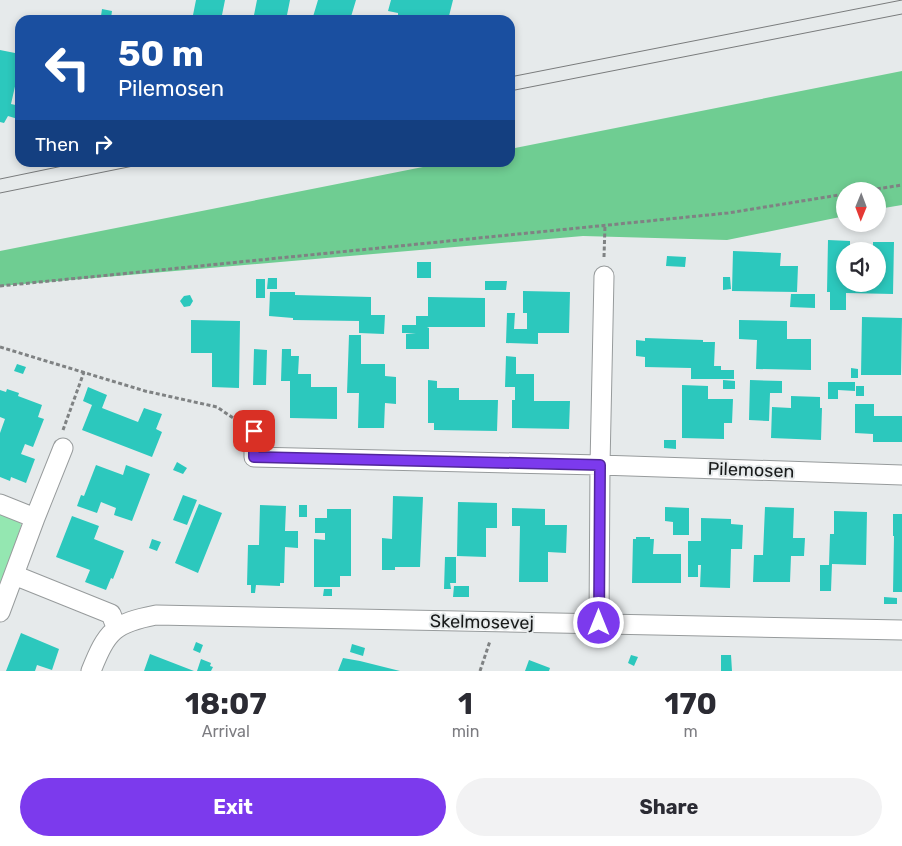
<!DOCTYPE html>
<html lang="en">
<head>
<meta charset="utf-8">
<style>
  body { margin:0; font-family:Rubik,sans-serif; background:#f2f2f3; color:#2b2b33; height:100vh; display:flex; flex-direction:column; font-size:19px; white-space:nowrap }
  * { box-sizing:border-box; margin:0 }
  p { font-size:16px; color:#7c7c81 }
  .icon { flex:none; width:28px; height:28px; fill:none; stroke:currentColor; stroke-width:2; stroke-linecap:round; stroke-linejoin:round }
  .map { position:relative; height:671px; overflow:hidden }
  .drawer { display:flex; flex-direction:column; background:#fff; flex:1 }
  .drawer>* { flex:none }
  .hud { position:absolute; left:15px; top:15px; width:500px; height:152px; border-radius:15px; box-shadow:0 2px 8px #0003; background:#1a4fa0; color:#fff; overflow:hidden }
  .needle { width:32px; rotate:181deg }
  .tools { position:absolute; left:836px; top:182px; display:grid; gap:10px }
  .tools a { display:grid; place-items:center; width:50px; height:50px; border-radius:50%; background:#fff; box-shadow:0 2px 8px #0003; font-size:25px }
  .pin { position:absolute; display:grid; place-items:center; width:42px; height:42px; color:#fff; margin:-21px; border-radius:10px; box-shadow:0 2px 8px #0006 }
  .me { position:absolute; width:55px; margin:-28px; rotate:0deg; stroke-linejoin:round; filter:drop-shadow(0 0 4px #0008) }
  .turn { display:flex; align-items:center; gap:18px; height:105px; padding:0 20px; font-size:22px }
  .turn .icon { width:65px; height:65px; stroke-width:2.5 }
  .turn b { display:block; font-size:35px; line-height:42px }
  .then { display:flex; align-items:center; height:48px; padding:0 20px; background:#0003; gap:10px; font-size:19px }
  .eta { display:flex; justify-content:space-evenly; align-items:center; height:85px; text-align:center }
  .eta b { font-size:30px; font-weight:700; line-height:35px }
  .cta { display:flex; gap:10px; margin-top:auto; padding:10px 20px }
  .cta a { flex:1; height:58px; border-radius:30px; background:#7c3aed; color:#fff; font-size:20px; font-weight:700; line-height:58px; text-align:center }
  .cta a+a { background:#f2f2f3; color:#2b2b33 }
  .map>svg:first-child { display:block }
  .green { fill:#94e7b1 }
  .forest { fill:#6fcd92 }
  .building { fill:#2cc8bd }
  .lines { fill:none; stroke-linecap:round; stroke-linejoin:round }
  .street-casing { stroke:#979b9c; stroke-width:21 }
  .path { stroke:#7f8283; stroke-width:3; stroke-dasharray:4 2.5; stroke-linecap:butt }
  .street { stroke:#fff; stroke-width:19 }
  .tram { stroke:#7a7c7d; stroke-width:1 }
  .route-casing { stroke:#51269a; stroke-width:12 }
  .route { stroke:#7c3aed; stroke-width:9 }
  .labels { text-anchor:middle; dominant-baseline:central; stroke-width:4; stroke-linejoin:round; paint-order:stroke }
  .street-label { font-size:18px; fill:#181a1a; stroke:#e6eaeb }
</style>
</head>
<body>
<div class="map">
<svg width="902" height="671" viewBox="0 0 902 671">
  <rect width="100%" height="100%" fill="#e6eaeb"/>
  <path class="green" d="M0,511L20,518L21,526L3,580L0,582Z"/>
  <path class="forest" d="M902,71V205L878,209V191H845V216L727,240L583,236L0,286V251L443,163L510,162V149Z"/>
  <path class="building" d="M196,0H225L221,20H192Z
    M257,0H290L286,20H253Z
    M318,0H356L350,20H312Z
    M391,0H453L448,20H421L398,15V13L388,11Z
    M102,9L112,11L111,18L101,16Z
    M0,50L20,54V67H17V68L19,69L11,104L20,106V112L18,119L8,116L4,123L0,122Z
    M828,240L850,241V251H845V284H878V251H873V242H894L893,294L846,293V310H830V292H827Z
    M733,251L781,253L780,266H798L797,292L732,291Z
    M667,256L686,257L685,267L666,266Z
    M417,262H431V278H417Z
    M723,277H730L731,289L723,290Z
    M268,278H277V289H267Z
    M256,279H265V298H256Z
    M485,281H507L506,290H485Z
    M523,291L570,292L569,333H538V344L506,343L507,313H515L514,329H527V313H523Z
    M270,292H295V295L371,297V315H385L384,334L359,333V321L293,320V318L269,316Z
    M791,294H815V308L790,307Z
    M190,295L193,301L190,306L184,307L180,301L184,296Z
    M428,297L485,298V327H427L429,328V349H406V334L416,333H402V325H416V316H428Z
    M862,317L902,318L901,375H861Z
    M191,320L240,321L239,388L212,387V353H191Z
    M739,320L787,321V339H811V370L756,369L757,340L739,339Z
    M349,335H361V364H385V376L396,377V404L385,403L384,428H358L359,393H347Z
    M645,338L703,340V342H715L714,366H721V370H734V379H691V368L645,367V357L636,356V340L645,341Z
    M254,349L267,350L266,385H253Z
    M282,349H291V356H299L298,374H311V387H337V419L290,418V381H281Z
    M506,356L516,357V374H534V401H570L569,429L512,428V400H515V387H505Z
    M17,364L26,367L23,374L14,371Z
    M851,368L858,369V378H851Z
    M428,380L437,381V388H459V400H498L497,431L434,430V423H428Z
    M723,380L735,381V389H723Z
    M750,380L782,381V393H770L769,421L749,420Z
    M828,382H855V391L838,390V399H828Z
    M682,385L708,386V399H733L732,423H724V439L682,438Z
    M856,386H864V396H856Z
    M88,387L107,395L102,408L138,422L144,408L162,414L156,429L162,432L152,457L82,430L92,405L83,401Z
    M7,389L19,393L18,396L42,405L38,417L44,419L33,447L25,444L21,454L35,459L26,483L11,477L10,481L0,477V433L5,419L0,417V390L6,392Z
    M791,396L820,397V408H822L821,440L771,438L772,407L791,408Z
    M855,404H874V416H902V442H873V434L855,433Z
    M664,440H676V449L664,448Z
    M177,462L187,468L183,474L173,470Z
    M96,465L123,475L126,465L150,474L132,521L114,515L116,508L101,502L97,513L77,506L81,495L84,496Z
    M183,495L197,500L187,525L173,520Z
    M393,496L423,497L420,567H395V570H382V538L392,539Z
    M458,502L497,503V528H486V557L457,556Z
    M199,504L222,513L198,573L175,563Z
    M260,505L286,506L285,531H298V548L285,547L284,583H280V586L256,585L255,593H251V585H247L248,545H259Z
    M299,505H307V517H299Z
    M665,507L689,508V535H673V522L665,521Z
    M765,507L794,508L793,538H805L804,556H791L790,582H753L754,555H763Z
    M512,508L545,509V525H567L566,553L548,552V582H519L520,526H512Z
    M327,509H351V576H340V587H314V539L325,540V533H315V518H327Z
    M834,511L867,512L866,565L832,564L831,591H820V565H829L830,534H834Z
    M893,514H902V592H893L894,536H893Z
    M72,516L99,526L94,539L124,551L113,579L111,578L106,590L85,582L90,570L56,557Z
    M701,518L731,519V524L743,525L742,549H731L730,588L700,587L701,565H698V577H688V541H701Z
    M636,537H650V539H654L653,554H681V583H632L633,539H636Z
    M152,539L161,542L157,551L149,548Z
    M445,557H456V583H450L451,589H444Z
    M454,586H469V597H453Z
    M324,589H332V596H323Z
    M884,597L897,598V604H884Z
    M21,633L59,649L52,670L37,665L35,671H6Z
    M196,642L203,645L200,653L193,650Z
    M352,644L365,648L363,656L350,652Z
    M150,654L194,671H144Z
    M631,655L638,657L634,666L628,663Z
    M721,655H731L732,671H721Z
    M343,658L360,661L400,671H338Z
    M201,659L211,663L210,666L213,667L211,671H197Z
    M529,660L550,668L549,671H525Z"/>
  <g class="lines">
    <defs>
      <path id="street" d="M254,431V457L600,465L902,475
        M0,504L35,518
        M14,575L111,614L116,627
        M0,612L35,518L63,448
        M599,623L600,465L604,276
        M91,671C107,631 114,623 156,615L902,630"/>
    </defs>
    <use href="#street" class="street-casing"/>
    <path class="path" d="M864,191L902,185
      M604,257L605,225
      M0,286L728,213L845,194
      M0,347L145,391L217,407L239,422
      M63,430L84,372
      M480,671L490,641"/>
    <use href="#street" class="street"/>
    <path class="tram" d="M510,77L902,0
      M510,91L902,14
      M0,179L82,162
      M0,193L153,162"/>
  </g>
  <g class="lines">
    <defs>
      <path id="route" d="M254,431V457L600,465L599,623"/>
    </defs>
    <use href="#route" class="route-casing"/>
    <use href="#route" class="route"/>
  </g>
  <g class="labels">
    <g class="street-label">
      <text transform="translate(751 470) rotate(2)">Pilemosen</text>
      <text transform="translate(482 622) rotate(1)">Skelmosevej</text>
    </g>
  </g>
</svg>
<div class="tools">
<a><svg class="needle" viewBox="-14 -14 28 28"><path d="M0-13l5 13h-10z" fill="#e53935"/><path d="M0 13l5-13h-10z" fill="#7c7c81"/></svg></a>
<a><svg class="icon" aria-label="sound" viewBox="0 0 24 24"><path d="M4 9h4l5-4v14l-5-4H4zM17 9q2 3 0 6"/></svg></a>
</div>
<div class="pin" style="left:254px;top:431px;background:#d93025"><svg class="icon" aria-label="arrive" viewBox="0 0 24 24"><path d="M6 21V4h12l-3 4 3 4H6"/></svg></div>
<svg class="me" style="left:599px;top:623px" viewBox="-20 -20 40 40"><circle r="17" fill="#7c3aed" stroke="#fff" stroke-width="3"/><path d="M0-11L8 9 0 5-8 9z" fill="#fff"/></svg>
<div class="hud">
<div class="turn"><svg class="icon" aria-label="left" viewBox="0 0 24 24"><path d="M17 20v-9H6M10 6l-5 5 5 5"/></svg><div><b>50 m</b>Pilemosen</div></div>
<div class="then">Then<svg class="icon" aria-label="right" viewBox="0 0 24 24"><path d="M7 20v-9h11M14 6l5 5-5 5"/></svg></div>
</div>
</div>
<section class="drawer">
<div class="eta">
<div><b>18:07</b><p>Arrival</p></div>
<div><b>1</b><p>min</p></div>
<div><b>170</b><p>m</p></div>
</div>
<div class="cta"><a>Exit</a><a>Share</a></div>
</section>
</body>
</html>
